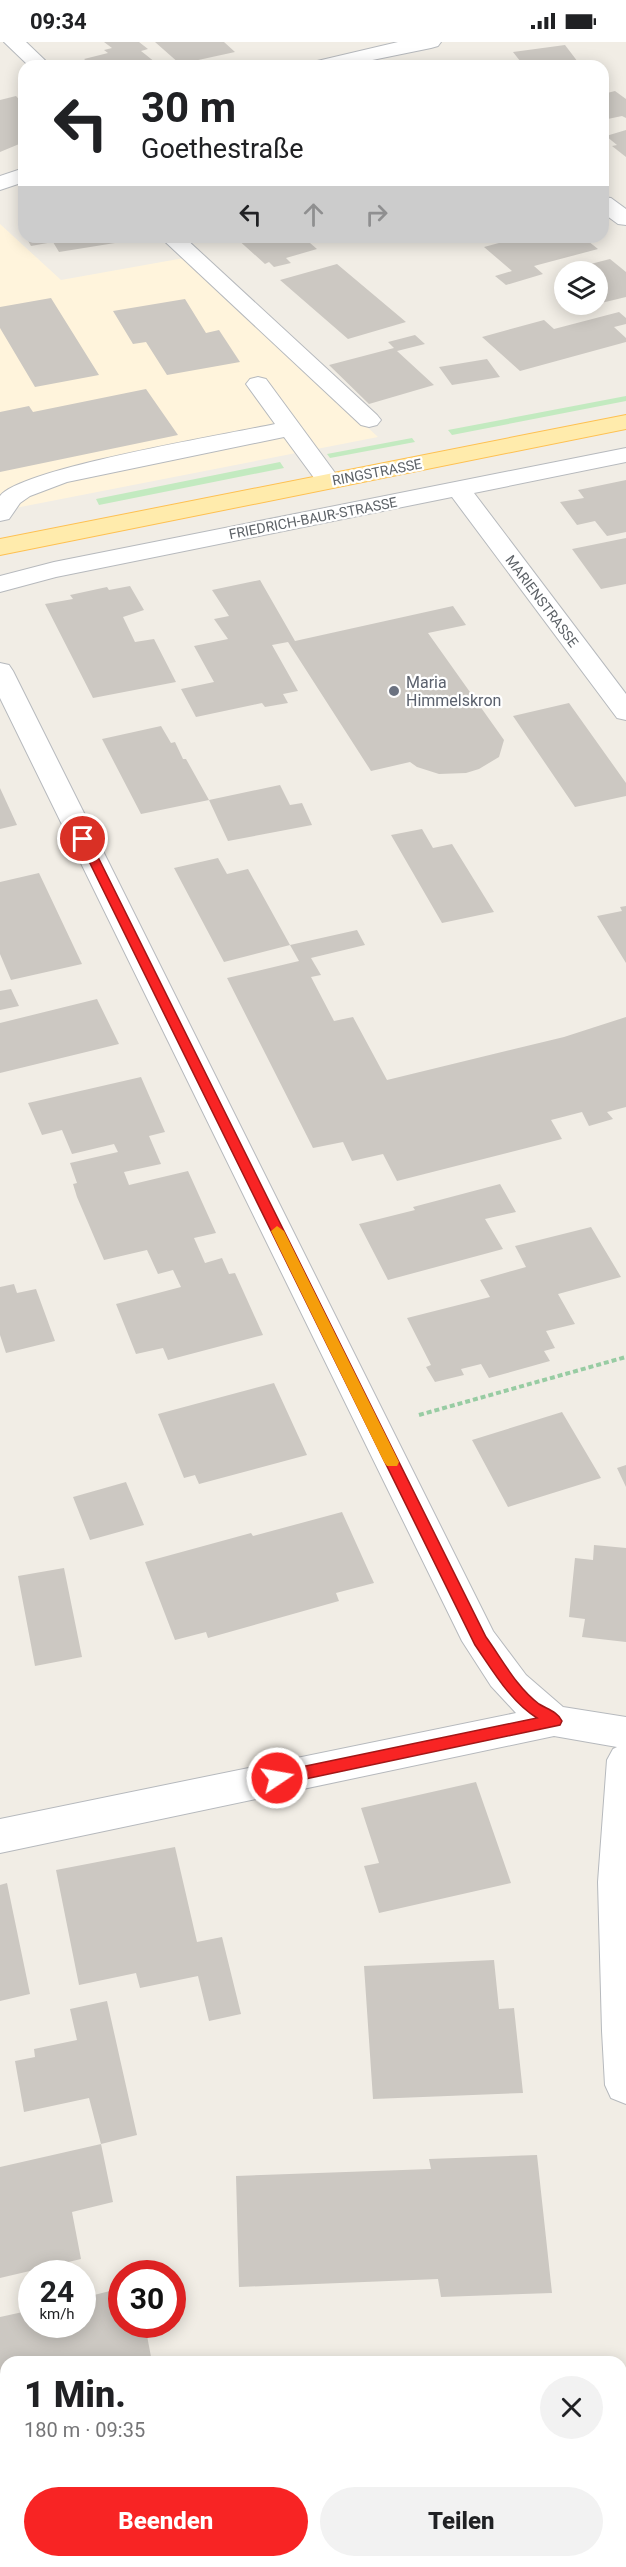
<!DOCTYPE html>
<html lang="de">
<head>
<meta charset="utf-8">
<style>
  body { margin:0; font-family:Roboto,sans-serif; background:#f2f2f2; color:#202124; height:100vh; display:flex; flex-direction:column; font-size:22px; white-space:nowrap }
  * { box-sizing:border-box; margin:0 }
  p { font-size:20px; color:#757577 }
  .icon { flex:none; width:33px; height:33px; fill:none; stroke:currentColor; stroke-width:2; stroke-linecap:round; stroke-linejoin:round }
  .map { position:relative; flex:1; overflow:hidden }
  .details { position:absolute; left:0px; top:2314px; width:627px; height:212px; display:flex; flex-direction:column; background:#fff; border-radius:18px 18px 0 0; box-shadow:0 3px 15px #0003 }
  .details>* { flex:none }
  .hud { position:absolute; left:18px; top:18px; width:591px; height:183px; border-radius:18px; box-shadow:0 3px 15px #0003; background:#fff; color:#202124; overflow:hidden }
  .controls { position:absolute; left:554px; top:219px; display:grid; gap:12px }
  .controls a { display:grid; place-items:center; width:54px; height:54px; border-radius:50%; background:#fff; box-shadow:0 3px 15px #0003; font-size:30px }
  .speed { position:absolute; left:18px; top:2218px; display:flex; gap:12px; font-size:30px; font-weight:700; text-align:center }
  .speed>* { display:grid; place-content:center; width:78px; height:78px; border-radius:50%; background:#fff; box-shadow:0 3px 15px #0003; line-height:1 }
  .speed small { font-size:15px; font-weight:400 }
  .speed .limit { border:9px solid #d22; background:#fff; color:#111 }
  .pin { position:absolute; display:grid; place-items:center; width:51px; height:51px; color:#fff; margin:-26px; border:3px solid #fff; border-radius:50%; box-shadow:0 2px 6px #0007 }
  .me { position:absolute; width:66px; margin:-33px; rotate:78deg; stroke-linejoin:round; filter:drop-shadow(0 0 4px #0008) }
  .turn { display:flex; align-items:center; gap:21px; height:126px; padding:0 24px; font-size:27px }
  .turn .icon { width:78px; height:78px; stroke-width:2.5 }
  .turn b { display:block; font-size:42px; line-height:51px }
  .lanes { display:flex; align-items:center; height:57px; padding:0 24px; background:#0003; justify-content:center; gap:30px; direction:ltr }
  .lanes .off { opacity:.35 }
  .round { display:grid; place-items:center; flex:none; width:63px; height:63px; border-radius:32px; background:#f2f2f2 }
  .summary { display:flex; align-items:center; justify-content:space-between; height:102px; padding:0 24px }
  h1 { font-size:36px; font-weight:800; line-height:45px }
  .cta { display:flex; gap:12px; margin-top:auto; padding:12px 24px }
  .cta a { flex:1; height:69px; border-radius:36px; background:#f82424; color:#fff; font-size:24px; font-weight:800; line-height:69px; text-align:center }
  .cta a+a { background:#f2f2f2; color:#202124 }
  .status { display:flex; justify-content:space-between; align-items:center; height:42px; padding:0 30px; background:#fff; direction:ltr }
  .status svg { height:16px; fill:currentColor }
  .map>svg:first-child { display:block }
  .commercial { fill:#fff4dc }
  .green { fill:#c3eac0 }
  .building { fill:#ccc8c2 }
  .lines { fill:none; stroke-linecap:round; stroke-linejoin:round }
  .minor-casing { stroke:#b6b9bd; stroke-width:2 }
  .major-casing { stroke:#fec051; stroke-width:2 }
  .path { stroke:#98cca3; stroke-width:4; stroke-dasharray:5 3; stroke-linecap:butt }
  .minor { fill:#fff; fill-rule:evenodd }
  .major { fill:#ffebac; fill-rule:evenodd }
  .route { fill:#f82424; stroke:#a11717; stroke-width:1.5 }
  .slow { fill:#f59e0b }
  .worship-dot { fill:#6b7280; stroke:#fff; stroke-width:2 }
  .labels { text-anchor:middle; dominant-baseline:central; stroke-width:4.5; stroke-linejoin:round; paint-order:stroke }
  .far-street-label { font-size:14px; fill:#5d6267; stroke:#fff }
  .worship-label { font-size:16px; fill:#5b616d; stroke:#fff; text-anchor:start }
</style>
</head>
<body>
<div class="status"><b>09:34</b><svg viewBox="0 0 49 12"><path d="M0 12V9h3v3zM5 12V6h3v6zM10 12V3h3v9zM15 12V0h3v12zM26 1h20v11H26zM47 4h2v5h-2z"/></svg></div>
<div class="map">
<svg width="626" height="2525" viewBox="0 0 626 2525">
  <rect width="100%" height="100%" fill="#f1ede5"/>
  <path class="commercial" d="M0,182L61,238L184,216L378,395L0,469Z"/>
  <path class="green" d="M626,354V359L452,393L448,388Z
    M412,396L415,400L330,416L327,412Z
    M280,420L284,426L99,463L96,457Z"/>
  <path class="building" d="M104,0H139L148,7L141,9L160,24H93L84,17L108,11L104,8L112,6Z
    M155,0H224L235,10L180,22Z
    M565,3L581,24H524L513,10Z
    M615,49L626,57V76L622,74L603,78V52Z
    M16,54L24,63V100L0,110V58Z
    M626,88V115L612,104L617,103L606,94Z
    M26,195H111L115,201L59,210L53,200L31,204Z
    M235,195H303L317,207L286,216L291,221L274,225L269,220L265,222Z
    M521,195H583L598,207L534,224L543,232L506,243L495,234L512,229L484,205Z
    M610,217L626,230V255L597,262V230H580L575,226Z
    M337,222L406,280L348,297L280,238Z
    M51,256L99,333L35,345L0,286V265Z
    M185,257L206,291L219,288L240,320L167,333L146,300L133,302L113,269Z
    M619,270L626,276V282L614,285L626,296V300L520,329L482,295L544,278L554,287Z
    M415,293L425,302L397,309L434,343L369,362L329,323L394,306L388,300Z
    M487,317L500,335L452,343L439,325Z
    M146,347L178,393L0,430V370L29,364L33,370Z
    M626,438V490L607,494L595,479L577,483L560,460L584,456L578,448Z
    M626,496V542L601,547L572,507Z
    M260,538L295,599L453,564L466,583L428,591L504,698L499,715L479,727L466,731L439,732L417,725L410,720L371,729L288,600L272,603L298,649L283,652L288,661L265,665L262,661L196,675L181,647L214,640L194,604L228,597L214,577L229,574L212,548Z
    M130,544L144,568L123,575L135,600L154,597L176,640L93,656L45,562L73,557L70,553L107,545L109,548Z
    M569,661L626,741V754L575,765L513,674Z
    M161,684L171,701L175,700L183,717H186L209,758L141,772L102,697Z
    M280,743L290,763L302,761L312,783L228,799L209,758Z
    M0,746L17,783L0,787Z
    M422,787L433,806L452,802L494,870L442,881L391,793Z
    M218,816L227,832L248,827L290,903L224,920L174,826Z
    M39,831L82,922L11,938L0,912V840Z
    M626,864V921L597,874L622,869L620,865Z
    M357,888L365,903L311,916L321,933L311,935L334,979L353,975L387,1038L564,995L626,975V1065L607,1070L613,1077L589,1084L582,1070L551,1078L562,1097L397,1139L383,1112L352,1119L343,1100L313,1106L227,936L299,919L290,903Z
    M11,947L19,964L0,968V949Z
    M97,957L119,1002L0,1031V981Z
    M141,1035L165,1090L149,1094L161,1122L124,1130L129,1143L188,1129L216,1191L194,1196L205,1221L222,1216L229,1232L235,1231L263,1293L168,1318L163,1306L136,1312L116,1262L181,1245L173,1228L158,1232L147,1208L104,1218L77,1155L73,1142L77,1141L70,1121L118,1110L114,1102L72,1112L62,1088L42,1093L28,1061Z
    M500,1142L516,1170L485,1177L503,1207L388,1238L359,1182L415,1168L413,1165Z
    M591,1185L621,1235L558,1252L575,1282L546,1289L555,1306L544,1309L550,1319L489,1336L481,1322L461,1327L464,1333L435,1340L426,1325L431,1323L407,1276L490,1255L480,1238L526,1225L515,1204Z
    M14,1242L17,1251L36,1247L55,1299L6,1311L0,1293V1245Z
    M274,1341L307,1413L199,1442L195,1433L184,1436L158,1372Z
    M562,1370L601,1436L508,1465L472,1398Z
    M626,1423V1445L617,1426Z
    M126,1440L144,1483L90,1498L73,1455Z
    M342,1470L374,1541L336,1551L339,1559L208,1596L206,1590L175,1598L145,1520L251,1491L253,1494Z
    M594,1503L626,1506V1600L582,1595L585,1577L569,1575L575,1516L593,1518Z
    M64,1526L82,1615L35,1624L18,1534Z
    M476,1740L511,1841L379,1871L364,1824L379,1821L361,1766Z
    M175,1805L197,1900L222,1895L241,1972L209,1979L198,1934L140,1946L136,1931L79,1943L56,1828Z
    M7,1841L30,1952L0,1959V1843Z
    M494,1918L499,1967L514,1966L523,2051L373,2057L364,1924Z
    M107,1959L137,2093L101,2102L113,2160L72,2170L81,2217L0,2236V2125L101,2102L89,2056L24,2070L15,2019L35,2015L34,2007L77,1998L70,1967Z
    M537,2113L552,2251L441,2255L438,2237L239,2245L236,2134L431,2127L429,2117Z
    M122,2246V2283H145L152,2320H6V2391L0,2393V2275L32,2268V2283H82V2256Z
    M6,2423V2495H5L0,2471V2425Z
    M42,2520H142V2521L127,2525H43Z
    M230,2520H344L345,2525H212Z
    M438,2520H613L614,2525H439Z"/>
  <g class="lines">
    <defs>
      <path id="minor" d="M4,0H26L51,24H29Z
        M398,0H441L438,4L431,6L343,24H310L313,20Z
        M24,126V140L0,148V134Z
        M603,155L611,156L626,167V183L618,182L603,171Z
        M160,195H184L377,373L381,378L377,383L369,385L361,383Z
        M258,335L266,337L341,439L338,444L329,446L320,444L284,395L67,440L30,454L20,461L9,477L0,479V454C22,426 229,392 275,382L246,342L250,337Z
        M626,406V420L474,451L626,652V678L617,676L452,455L56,535L0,550V534L54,520Z
        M0,621L9,623L13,629L493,1589L526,1633L563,1665L626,1675V2062L611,2056L605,2043L602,1989L598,1840L607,1718L613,1707L617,1705L554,1694L0,1811V1777L516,1671L491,1644L462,1599L0,656Z"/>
      <path id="major" d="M626,373V387L0,513V497Z"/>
    </defs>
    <use href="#minor" class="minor-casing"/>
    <use href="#major" class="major-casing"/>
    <path class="path" d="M419,1373L626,1315"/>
    <use href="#minor" class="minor"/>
    <use href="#major" class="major"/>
  </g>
  <path class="route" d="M83,793L89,797L486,1595C502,1617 517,1646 539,1662C547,1667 558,1670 562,1679L560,1683L277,1743L271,1741L269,1736L271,1732L277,1730L537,1676C510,1659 493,1629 475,1603L78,797Z"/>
  <path class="slow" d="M277,1184L284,1189L399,1420L397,1424H387L384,1420L271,1189Z"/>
  <circle class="worship-dot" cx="394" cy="649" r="6"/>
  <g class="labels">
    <g class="far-street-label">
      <text transform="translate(377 430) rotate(-11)">RINGSTRASSE</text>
      <text transform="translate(313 476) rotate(-11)">FRIEDRICH-BAUR-STRASSE</text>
      <text transform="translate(542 559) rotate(53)">MARIENSTRASSE</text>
    </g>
    <g class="worship-label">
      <text x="406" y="640">Maria<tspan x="406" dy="18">Himmelskron</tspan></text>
    </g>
  </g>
</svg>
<div class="controls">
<a><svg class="icon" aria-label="layers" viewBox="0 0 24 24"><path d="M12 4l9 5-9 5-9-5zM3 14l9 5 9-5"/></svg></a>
</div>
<div class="speed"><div>24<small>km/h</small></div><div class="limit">30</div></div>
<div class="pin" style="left:83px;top:797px;background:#d93025"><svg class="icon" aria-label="arrive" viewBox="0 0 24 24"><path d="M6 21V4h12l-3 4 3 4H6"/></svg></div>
<svg class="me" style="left:277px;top:1736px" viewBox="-20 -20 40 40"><circle r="17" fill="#f82424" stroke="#fff" stroke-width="3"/><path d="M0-11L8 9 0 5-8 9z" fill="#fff"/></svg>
<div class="hud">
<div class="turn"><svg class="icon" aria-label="left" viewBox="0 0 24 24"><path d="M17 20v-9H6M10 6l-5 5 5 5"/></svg><div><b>30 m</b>Goethestraße</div></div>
<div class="lanes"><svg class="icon" aria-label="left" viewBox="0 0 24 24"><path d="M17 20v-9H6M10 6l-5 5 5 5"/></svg><svg class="icon off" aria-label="ahead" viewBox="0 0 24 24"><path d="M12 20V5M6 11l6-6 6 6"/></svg><svg class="icon off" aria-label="right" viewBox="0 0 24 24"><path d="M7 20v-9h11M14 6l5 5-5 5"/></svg></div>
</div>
<section class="details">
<div class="summary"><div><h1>1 Min.</h1><p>180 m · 09:35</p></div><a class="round"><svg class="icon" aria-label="close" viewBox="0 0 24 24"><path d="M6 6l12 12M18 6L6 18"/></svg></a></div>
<div class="cta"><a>Beenden</a><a>Teilen</a></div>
</section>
</div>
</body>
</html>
